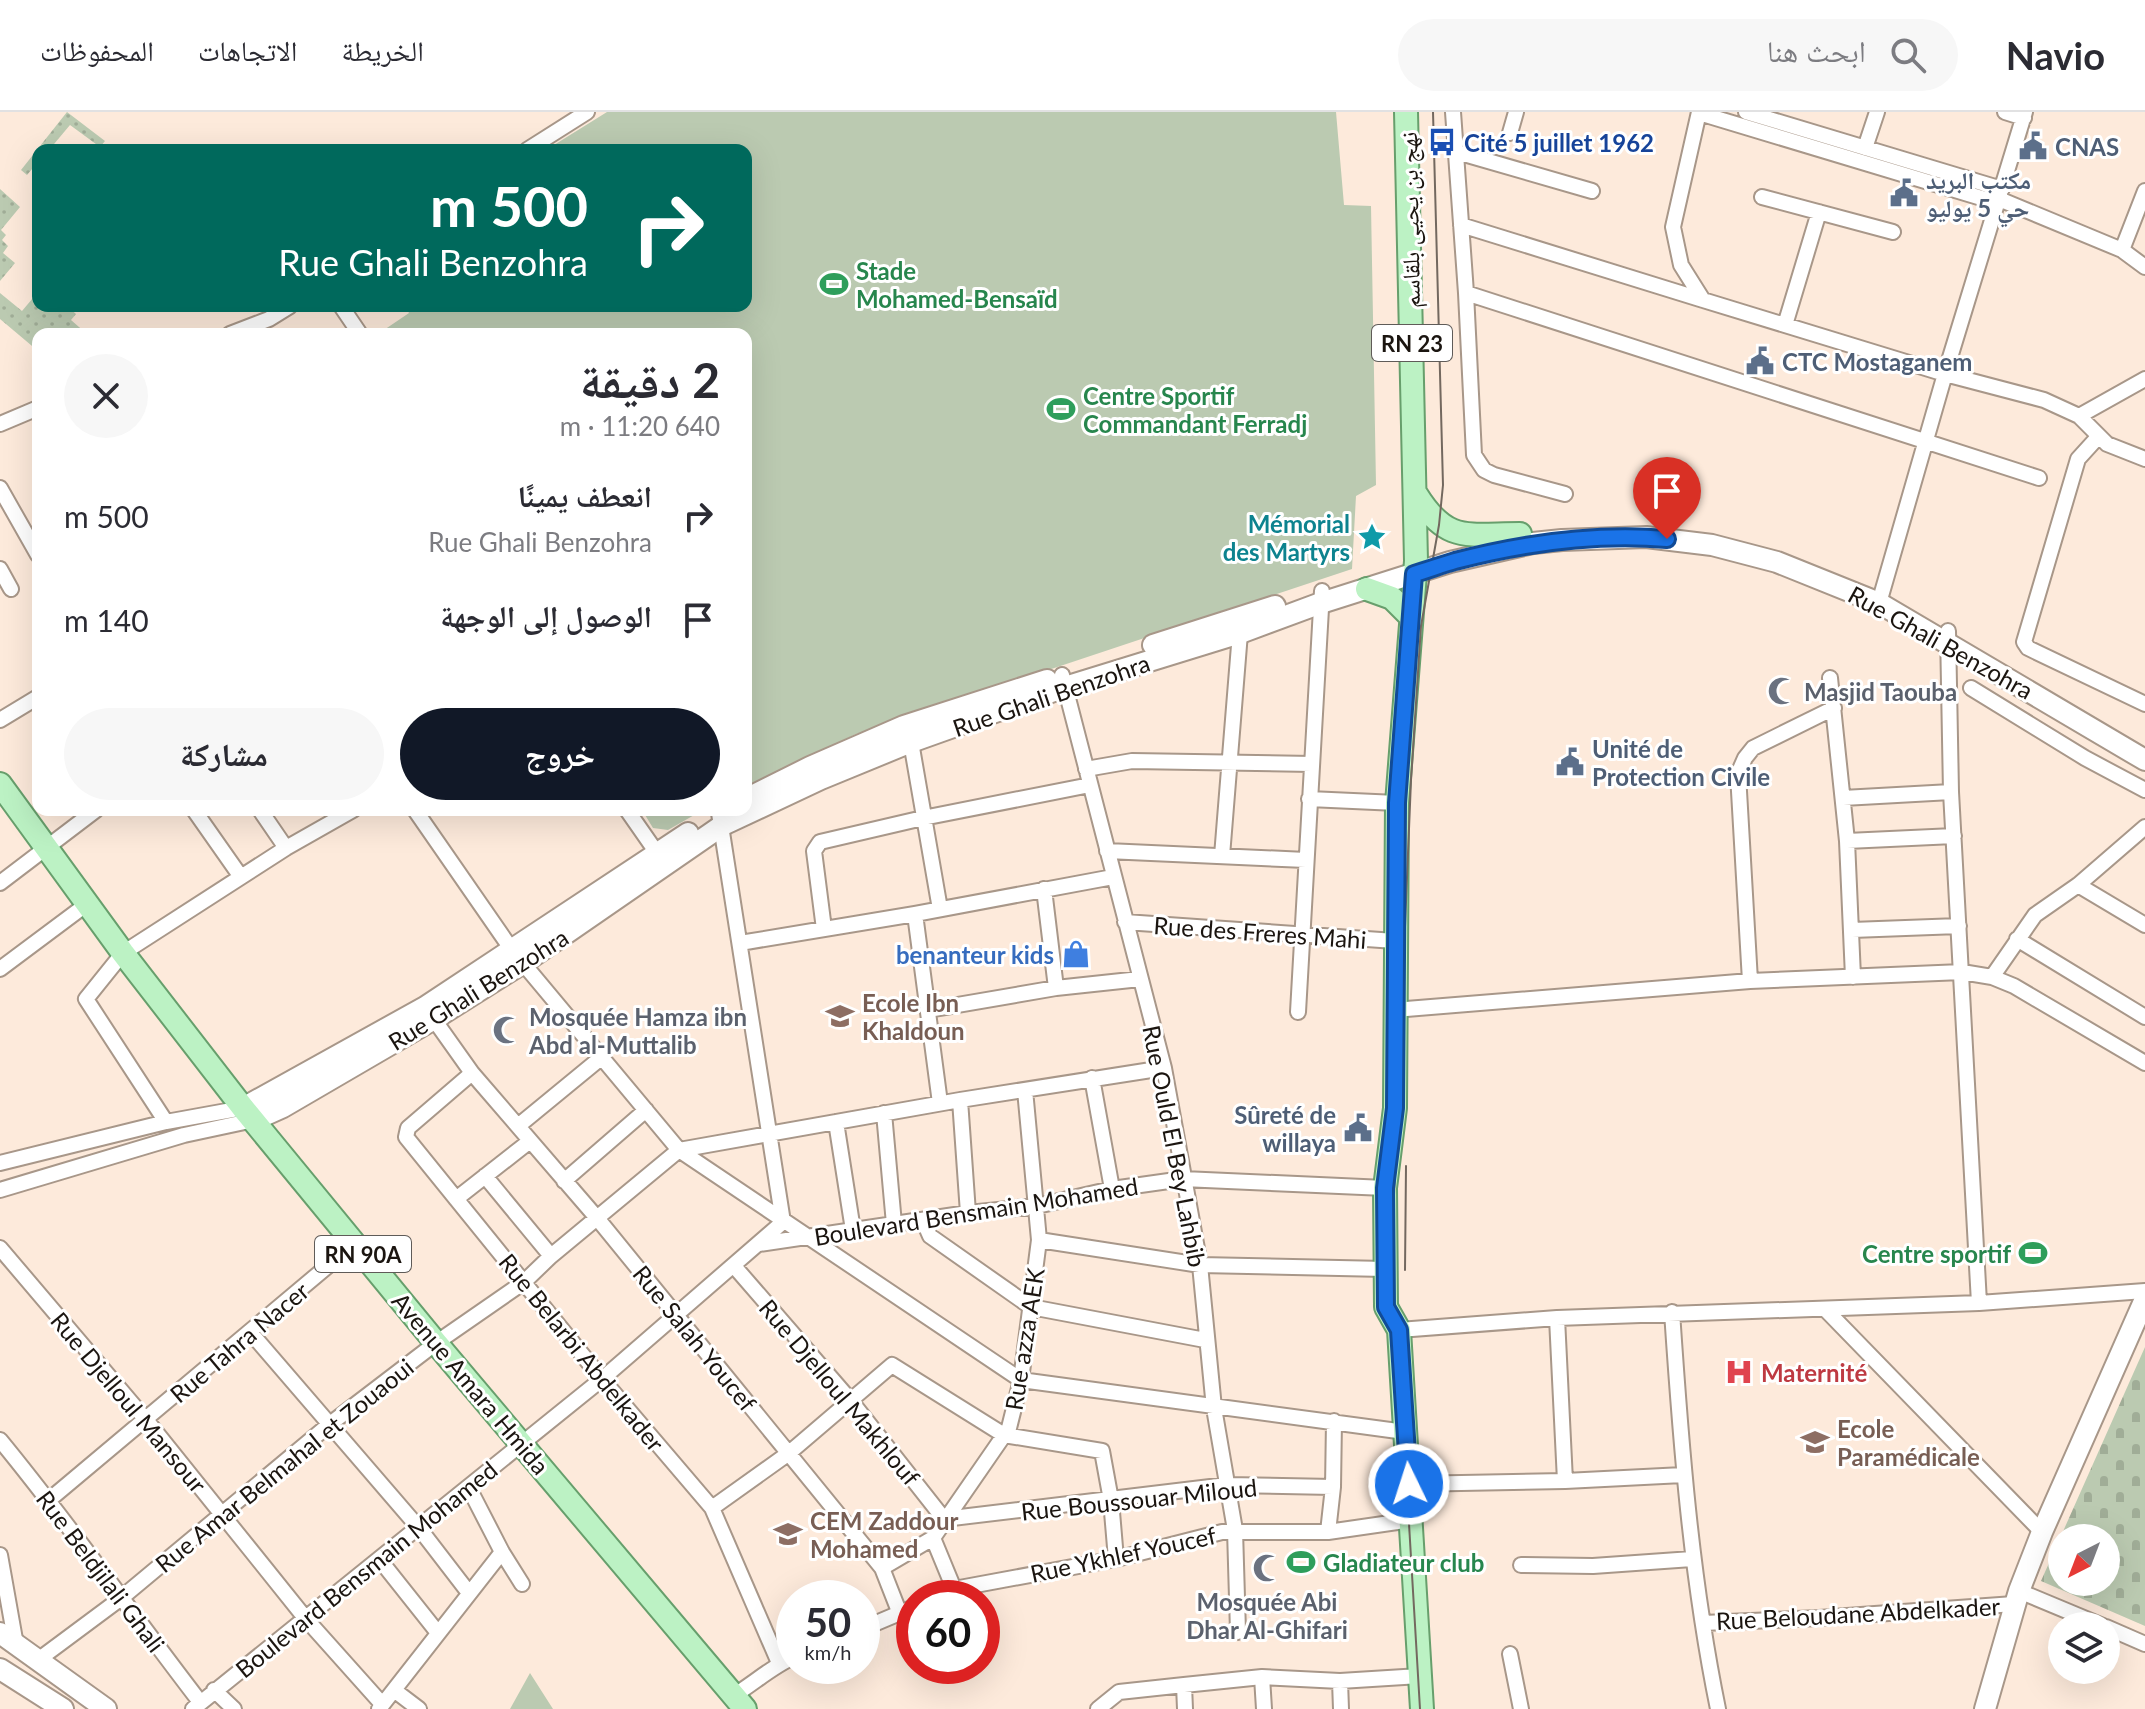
<!DOCTYPE html>
<html lang="ar">
<head>
<meta charset="utf-8">
<style>
  body { margin:0; font-family:Lato,"Noto Naskh Arabic",sans-serif; background:#f7f7f7; color:#2b2b33; direction:rtl; height:100vh; display:flex; flex-direction:column; font-size:30px; white-space:nowrap }
  * { box-sizing:border-box; margin:0 }
  p { font-size:26px; color:#7c7c81 }
  .icon { flex:none; width:44px; height:44px; fill:none; stroke:currentColor; stroke-width:2; stroke-linecap:round; stroke-linejoin:round }
  .map { position:relative; flex:1; overflow:hidden; direction:ltr }
  .drawer { position:absolute; left:32px; top:216px; width:720px; height:488px; display:flex; flex-direction:column; background:#fff; border-radius:16px; box-shadow:0 8px 32px #0002; direction:rtl }
  .drawer>* { flex:none }
  .guide { position:absolute; left:32px; top:32px; width:720px; height:168px; border-radius:16px; box-shadow:0 8px 32px #0002; direction:rtl; background:#00695c; color:#fff; overflow:hidden }
  .needle { width:52px; rotate:222deg }
  .tools { position:absolute; left:2048px; top:1412px; display:grid; gap:16px }
  .tools a { display:grid; place-items:center; width:72px; height:72px; border-radius:50%; background:#fff; box-shadow:0 8px 32px #0002; font-size:40px }
  .speed { position:absolute; left:776px; top:1468px; display:flex; gap:16px; font-size:40px; font-weight:700; text-align:center }
  .speed>* { display:grid; place-content:center; width:104px; height:104px; border-radius:50%; background:#fff; box-shadow:0 8px 32px #0002; line-height:1 }
  .speed small { font-size:20px; font-weight:400 }
  .speed .limit { border:12px solid #d22; background:#fff; color:#111 }
  .pin { position:absolute; display:grid; place-items:center; width:68px; height:68px; color:#fff; margin:-82px -34px; border-radius:50% 50% 50% 0; rotate:-45deg; box-shadow:0 0 8px #0007 }
  .pin .icon { rotate:45deg }
  .me { position:absolute; width:88px; margin:-44px; rotate:356deg; stroke-linejoin:round; filter:drop-shadow(0 0 6px #0008) }
  .turn { display:flex; align-items:center; gap:28px; height:168px; padding:0 32px; font-size:36px }
  .turn .icon { width:104px; height:104px; stroke-width:2.5 }
  .turn b { display:block; font-size:56px; line-height:68px }
  .round { display:grid; place-items:center; flex:none; width:84px; height:84px; border-radius:42px; background:#f7f7f7 }
  .headline { display:flex; align-items:center; justify-content:space-between; height:136px; padding:0 32px }
  h1 { font-size:48px; font-weight:700; line-height:60px }
  .action { display:flex; gap:16px; margin-top:auto; padding:16px 32px }
  .action a { flex:1; height:92px; border-radius:48px; background:#111827; color:#fff; font-size:32px; font-weight:700; line-height:92px; text-align:center }
  .action a+a { background:#f7f7f7; color:#2b2b33 }
  ul { padding:0; list-style:none }
  li { display:flex; align-items:center; gap:24px; height:104px; padding:0 32px }
  li div { flex:1 }
  li b { display:block; font-size:30px }
  li em { font-style:normal }
  header { display:flex; align-items:center; gap:48px; box-sizing:border-box; height:112px; padding:0 40px; background:#fff; border-bottom:2px solid #e1e1e2 }
  header strong { font-size:38px }
  nav { display:flex; gap:44px; margin-inline-start:auto; font-size:28px }
  .search { width:560px; height:72px; background:#f7f7f7; display:flex; align-items:center; gap:20px; box-sizing:border-box; padding:0 28px; border-radius:44px; color:#7c7c81; font-size:30px }
  .map>svg:first-child { display:block }
  .grass { fill:url(#grass-dots) }
  .cemetery { fill:url(#cemetery-stones); fill-rule:evenodd }
  .pitch { fill:#bbcab1 }
  .lines { fill:none; stroke-linecap:round; stroke-linejoin:round }
  .minor-casing { stroke:#a89789; stroke-width:18 }
  .secondary-casing { stroke:#a89789; stroke-width:24 }
  .primary-casing { stroke:#679f6c; stroke-width:26 }
  .minor { stroke:#fff; stroke-width:14 }
  .secondary { stroke:#fff; stroke-width:20 }
  .primary { stroke:#bcf2c4; stroke-width:22 }
  .tram { stroke:#73685f; stroke-width:2 }
  .route-casing { stroke:#114b97; stroke-width:20 }
  .route { stroke:#1a73e8; stroke-width:14 }
  .labels { text-anchor:middle; dominant-baseline:central; stroke-width:6; stroke-linejoin:round; paint-order:stroke }
  .shield { fill:#fff; stroke:#5f5b58; stroke-width:2 }
  .shield-label { font-size:22px; font-weight:bold; fill:#1b1510 }
  .transit-label { font-size:24px; font-weight:bold; fill:#164399; stroke:#fff; text-anchor:start }
  .service-label { font-size:24px; font-weight:bold; fill:#4e5e75; stroke:#fff; text-anchor:start }
  .street-label { font-size:24px; fill:#1b1510; stroke:#fff }
  .leisure-label { font-size:24px; font-weight:bold; fill:#27864d; stroke:#fff; text-anchor:start }
  .culture-label { font-size:24px; font-weight:bold; fill:#0d838f; stroke:#fff; text-anchor:end }
  .worship-label { font-size:24px; font-weight:bold; fill:#5b616d; stroke:#fff; text-anchor:start }
  .shop-label { font-size:24px; font-weight:bold; fill:#366cbe; stroke:#fff; text-anchor:end }
  .education-label { font-size:24px; font-weight:bold; fill:#785e54; stroke:#fff; text-anchor:start }
  .health-label { font-size:24px; font-weight:bold; fill:#be3a42; stroke:#fff; text-anchor:start }
</style>
</head>
<body>
<header>
<strong>Navio</strong>
<div class="search"><svg class="icon" aria-label="search" viewBox="0 0 24 24"><circle cx="10" cy="10" r="6"/><path d="M15 15l6 6"/></svg>ابحث هنا</div>
<nav><a>الخريطة</a><a>الاتجاهات</a><a>المحفوظات</a></nav>
</header>
<div class="map">
<svg width="2145" height="1597" viewBox="0 0 2145 1597">
  <defs>
    <pattern id="grass-dots" width="8" height="8" patternUnits="userSpaceOnUse" patternTransform="scale(2)"><rect width="8" height="8" fill="#bbcab1"/><path d="M2 2h.1M6 6h.1" fill="none" stroke="#a0ad97" stroke-width="1.8" stroke-linecap="round"/></pattern>
    <pattern id="cemetery-stones" width="16" height="16" patternUnits="userSpaceOnUse" patternTransform="scale(2)"><rect width="16" height="16" fill="#bbcab1"/><path d="M2 7V4a2 2 0 0 1 4 0v3zM10 15v-3a2 2 0 0 1 4 0v3z" fill="#a0ad97"/></pattern>
  </defs>
  <rect width="100%" height="100%" fill="#fdeadb"/>
  <path class="grass" d="M67,0L105,29L100,35L70,13L49,38H38V50L27,63L21,58Z
    M0,77L20,95L1,118L6,123L2,128L8,134L3,141L15,151L0,169Z
    M38,180V194H67L76,202L71,208L87,222H38V239L0,207V181L22,199Z"/>
  <path class="cemetery" d="M2145,1235V1514L2041,1469ZM2062,1426H2106V1470H2062Z"/>
  <path class="pitch" d="M607,0H1336L1344,93L1371,94L1376,373L1356,384L1352,457L856,622L746,674V222H378L409,201L405,194H746V38H546Z
    M642,698H703L668,718L653,716Z
    M530,1561L553,1597H510Z"/>
  <g class="lines">
    <defs>
      <path id="minor" d="M1453,0L1466,181L1474,343L1484,358L1494,363L1565,382
        M1699,0L1673,115L1681,153L1703,188L1945,262L1879,491
        M1746,0L2002,77
        M2005,0L2024,6
        M2025,0L1945,262L2044,288L2079,304L2107,332L2145,347
        M1699,1L1998,91
        M1510,21L1516,0
        M1865,36L1877,0
        M527,38L587,0
        M1457,40L1592,79
        M1762,85L1893,120
        M1999,87L2122,138L2145,155
        M1461,113L1703,188
        M2122,138L2145,79
        M1466,181L2039,366
        M341,194L360,222
        M1785,213L1819,100
        M230,222L269,207L290,194
        M2079,304L2145,267
        M0,312L38,296
        M2098,325L2078,347L2024,530L2028,536L2145,592
        M0,376L38,443
        M0,457L11,477
        M1948,519L1951,680L1979,1191
        M1062,563L1164,956L1200,1153L1214,1296L1235,1418L1238,1520
        M1830,566L1847,729L1853,865
        M1971,576L2085,646L2145,678
        M0,608L38,585
        M911,630L940,797
        M1086,657L1132,649L1312,652
        M1843,686L1951,680
        M1309,687L1397,691
        M194,698L241,765
        M260,698L286,736
        M415,698L512,838L679,1038L1021,1268L1405,1320
        M627,698L657,741
        M1847,729L1954,724
        M1107,739L1306,748
        M1222,744L1240,521
        M0,771L96,698
        M2078,773L2145,813
        M1044,777L1056,876
        M915,802L940,991
        M1125,810L1395,829
        M824,817L814,739L820,730L923,706L1090,673
        M1852,818L1959,814
        M2017,827L2145,905
        M740,831L915,802L1113,765
        M0,857L87,792
        M1992,865L2035,803L2078,773L2145,715
        M1750,869L1738,662L1745,646L1753,636L1834,596
        M928,898L1056,876L1140,867
        M1394,898L1750,869L1962,860L1992,865L2014,874L2145,951
        M428,899L472,961L597,1106L882,1456L900,1502
        M1298,900L1322,479
        M472,961L408,1016L406,1025L602,1267L712,1396L779,1551
        M1092,966L1112,1077
        M960,988L968,1101
        M884,1001L894,1112
        M166,1010L86,887L123,841L286,736L353,698
        M836,1010L853,1118
        M518,1014L602,945
        M0,1051L166,1010L243,996
        M485,1064L551,1144
        M564,1069L646,998
        M0,1078L184,1023L254,1008
        M456,1087L530,1029
        M923,1108L930,1124L1031,1195L1205,1228
        M1039,1128L1200,1153L1385,1157
        M759,1132L968,1101L1037,1094L1112,1077L1183,1067L1385,1076
        M0,1136L147,1309L306,1507L382,1592
        M734,1154L851,1289L944,1407L1227,1373L1333,1375
        M1826,1198L2042,1420
        M1672,1200C1681,1334 1691,1465 1718,1597
        M1557,1206L1565,1369
        M1399,1218L1557,1206L1979,1191L2145,1179
        M251,1221L419,1416L469,1481
        M0,1328C70,1413 133,1503 200,1590
        M1409,1372L1565,1369L1683,1363
        M469,1376L502,1440L522,1472
        M49,1388L354,1132
        M712,1396L789,1341L892,1253L1004,1323L1102,1339L1111,1388L1116,1447
        M1328,1420L1333,1375L1334,1309
        M0,1443L16,1533
        M380,1448L438,1521
        M1521,1453L1593,1454L1692,1447
        M882,1456L933,1426
        M954,1477L933,1426L1009,1316L1021,1268L1039,1128L1025,978
        M2019,1479L2103,1514
        M934,1486L954,1477L1116,1447L1222,1420H1328L1411,1408
        M1703,1511L1819,1506L2014,1492
        M2106,1515L2145,1532
        M862,1517L914,1495
        M1510,1542L1521,1597
        M38,1548L120,1487L330,1312L436,1231L524,1170L551,1144L679,1038L960,988L1164,956
        M1262,1565L1264,1597
        M1340,1569L1341,1597
        M1184,1573L1185,1597
        M214,1578L234,1597
        M394,1578L419,1597
        M733,1584C753,1572 774,1553 794,1545
        M193,1597L602,1267L783,1110L719,701
        M379,1597L502,1440
        M1098,1597L1119,1580L1184,1573L1262,1565L1340,1569L1420,1564"/>
      <path id="secondary" d="M1153,533L1275,494
        M746,687L810,655L904,614L1047,568
        M243,996L425,895L688,721
        M254,1008L283,995L434,907L523,851L723,713L821,667L911,630L1065,575L1240,521L1321,491L1450,450L1533,431L1562,428L1646,425L1712,433L1777,450L1879,491L2145,648
        M0,1521L106,1597
        M0,1557L63,1597
        M1985,1597L2019,1479L2042,1420L2145,1187"/>
      <path id="primary" d="M1406,0L1416,449L1397,691L1395,996L1385,1076L1386,1195L1399,1218L1422,1597
        M1416,382C1447,432 1467,422 1520,422
        M1367,477L1392,486L1411,505
        M0,672L123,841L243,996L436,1231L745,1597"/>
    </defs>
    <use href="#minor" class="minor-casing"/>
    <use href="#secondary" class="secondary-casing"/>
    <use href="#primary" class="primary-casing"/>
    <use href="#minor" class="minor"/>
    <use href="#secondary" class="secondary"/>
    <use href="#primary" class="primary"/>
    <path class="tram" d="M1405,1158L1406,1054
      M1420,1597L1401,1277L1393,1205L1394,1083L1411,668L1421,514L1439,413L1443,373L1433,0"/>
  </g>
  <g class="lines">
    <defs>
      <path id="route" d="M1409,1372L1399,1218L1386,1195L1385,1076L1395,996L1397,691L1414,462C1428,458 1441,453 1455,449C1524,431 1595,421 1667,427"/>
    </defs>
    <use href="#route" class="route-casing"/>
    <use href="#route" class="route"/>
  </g>
  <defs>
    <symbol id="bus-bare" viewBox="-9 -9 18 18"><path d="M-5-6H5V4H4V6H2V4H-2V6H-4V4H-5ZM-3.5-4V0h7V-4ZM-3.5 1.2v1.5H-2V1.2ZM2 1.2v1.5H3.5V1.2Z" fill="#1a4fb4" stroke="#fff" stroke-width="2.5" paint-order="stroke"/></symbol>
    <symbol id="civic-bare" viewBox="-9 -9 18 18"><path d="M-.6-6.5H3V-4.5H.6V-3L4-1V1h2V6H-6V1h2V-1L-.6-3ZM-1.2 2.5V6h2.4V2.5Z" fill="#5c6f8a" stroke="#fff" stroke-width="2.5" paint-order="stroke"/></symbol>
    <symbol id="stadium-bare" viewBox="-9 -9 18 18"><path d="M0-5a6.5 5 0 1 0 0 10a6.5 5 0 1 0 0-10ZM-3.5-1.8h7v3.6h-7Z" fill="#2e9e5b" stroke="#fff" stroke-width="2.5" paint-order="stroke"/></symbol>
    <symbol id="sight-bare" viewBox="-9 -9 18 18"><path d="M0-6L1.8-2.2L6-1.7L2.9 1.2L3.7 5.4L0 3.3L-3.7 5.4L-2.9 1.2L-6-1.7L-1.8-2.2Z" fill="#0f9aa8" stroke="#fff" stroke-width="2.5" paint-order="stroke"/></symbol>
    <symbol id="mosque-bare" viewBox="-9 -9 18 18"><path d="M3.5-4.9A6 6 0 1 0 3.5 4.9A5 5 0 1 1 3.5-4.9Z" fill="#6b7280" stroke="#fff" stroke-width="2.5" paint-order="stroke"/></symbol>
    <symbol id="shop-bare" viewBox="-9 -9 18 18"><path d="M-5-2.5h2.3a2.7 3.5 0 0 1 5.4 0H5L5.5 6h-11ZM-1.5-2.5h3a1.5 2.3 0 0 0-3 0Z" fill="#3f7fe0" stroke="#fff" stroke-width="2.5" paint-order="stroke"/></symbol>
    <symbol id="school-bare" viewBox="-9 -9 18 18"><path d="M0-5L7-2L0 1L-7-2ZM-4 1L0 2.5L4 1V4Q0 6-4 4Z" fill="#8d6e63" stroke="#fff" stroke-width="2.5" paint-order="stroke"/></symbol>
    <symbol id="hospital-bare" viewBox="-9 -9 18 18"><path d="M-5-5h3v3.5h4V-5h3V5h-3V1.5h-4V5h-3Z" fill="#e0444e" stroke="#fff" stroke-width="2.5" paint-order="stroke"/></symbol>
    <symbol id="university-bare" viewBox="-9 -9 18 18"><path d="M0-5L7-2L0 1L-7-2ZM-4 1L0 2.5L4 1V4Q0 6-4 4Z" fill="#8d6e63" stroke="#fff" stroke-width="2.5" paint-order="stroke"/></symbol>
  </defs>
  <g fill-rule="evenodd">
    <use href="#bus-bare" x="1422" y="10" width="40" height="40"/>
    <use href="#civic-bare" x="2013" y="14" width="40" height="40"/>
    <use href="#civic-bare" x="1884" y="61" width="40" height="40"/>
    <use href="#stadium-bare" x="814" y="152" width="40" height="40"/>
    <use href="#civic-bare" x="1740" y="229" width="40" height="40"/>
    <use href="#stadium-bare" x="1041" y="277" width="40" height="40"/>
    <use href="#sight-bare" x="1352" y="405" width="40" height="40"/>
    <use href="#mosque-bare" x="1762" y="559" width="40" height="40"/>
    <use href="#civic-bare" x="1550" y="630" width="40" height="40"/>
    <use href="#shop-bare" x="1056" y="822" width="40" height="40"/>
    <use href="#school-bare" x="820" y="884" width="40" height="40"/>
    <use href="#mosque-bare" x="487" y="898" width="40" height="40"/>
    <use href="#civic-bare" x="1338" y="996" width="40" height="40"/>
    <use href="#stadium-bare" x="2013" y="1121" width="40" height="40"/>
    <use href="#hospital-bare" x="1719" y="1240" width="40" height="40"/>
    <use href="#university-bare" x="1795" y="1310" width="40" height="40"/>
    <use href="#school-bare" x="768" y="1402" width="40" height="40"/>
    <use href="#stadium-bare" x="1281" y="1430" width="40" height="40"/>
    <use href="#mosque-bare" x="1247" y="1436" width="40" height="40"/>
  </g>
  <g class="labels">
    <g class="shield">
      <rect x="1372" y="213" width="80" height="36" rx="6"/>
      <rect x="315" y="1124" width="96" height="36" rx="6"/>
    </g>
    <g class="shield-label">
      <text x="1412" y="231">RN 23</text>
      <text x="363" y="1142">RN 90A</text>
    </g>
    <g class="transit-label">
      <text x="1464" y="30">Cité 5 juillet 1962</text>
    </g>
    <g class="service-label">
      <text x="2055" y="34">CNAS</text>
      <text x="1926" y="67">مكتب البريد<tspan x="1926" dy="28">حي 5 يوليو</tspan></text>
      <text x="1782" y="249">CTC Mostaganem</text>
      <text x="1592" y="636">Unité de<tspan x="1592" dy="28">Protection Civile</tspan></text>
      <text x="1336" y="1002" text-anchor="end">Sûreté de<tspan x="1336" dy="28">willaya</tspan></text>
    </g>
    <g class="street-label">
      <text transform="translate(1409 108) rotate(-91)">نهج بن يحيى بلقاسم</text>
      <text transform="translate(1941 530) rotate(29)">Rue Ghali Benzohra</text>
      <text transform="translate(1051 583) rotate(-19)">Rue Ghali Benzohra</text>
      <text transform="translate(1260 820) rotate(4)">Rue des Freres Mahi</text>
      <text transform="translate(478 877) rotate(-32)">Rue Ghali Benzohra</text>
      <text transform="translate(1175 1034) rotate(79)">Rue Ould El Bey Lahbib</text>
      <text transform="translate(976 1099) rotate(-9)">Boulevard Bensmain Mohamed</text>
      <text transform="translate(695 1226) rotate(51)">Rue Salah Youcef</text>
      <text transform="translate(1024 1227) rotate(-81)">Rue azza AEK</text>
      <text transform="translate(239 1230) rotate(-40)">Rue Tahra Nacer</text>
      <text transform="translate(582 1240) rotate(51)">Rue Belarbi Abdelkader</text>
      <text transform="translate(471 1271) rotate(50)">Avenue Amara Hmida</text>
      <text transform="translate(840 1280) rotate(50)">Rue Djelloul Makhlouf</text>
      <text transform="translate(129 1290) rotate(50)">Rue Djelloul Mansour</text>
      <text transform="translate(284 1353) rotate(-39)">Rue Amar Belmahal et Zouaoui</text>
      <text transform="translate(1139 1387) rotate(-6)">Rue Boussouar Miloud</text>
      <text transform="translate(1123 1442) rotate(-12)">Rue Ykhlef Youcef</text>
      <text transform="translate(366 1457) rotate(-39)">Boulevard Bensmain Mohamed</text>
      <text transform="translate(101 1459) rotate(53)">Rue Beldjilali Ghali</text>
      <text transform="translate(1858 1501) rotate(-3)">Rue Beloudane Abdelkader</text>
    </g>
    <g class="leisure-label">
      <text x="856" y="158">Stade<tspan x="856" dy="28">Mohamed-Bensaïd</tspan></text>
      <text x="1083" y="283">Centre Sportif<tspan x="1083" dy="28">Commandant Ferradj</tspan></text>
      <text x="2011" y="1141" text-anchor="end">Centre sportif</text>
      <text x="1323" y="1450">Gladiateur club</text>
    </g>
    <g class="culture-label">
      <text x="1350" y="411">Mémorial<tspan x="1350" dy="28">des Martyrs</tspan></text>
    </g>
    <g class="worship-label">
      <text x="1804" y="579">Masjid Taouba</text>
      <text x="529" y="904">Mosquée Hamza ibn<tspan x="529" dy="28">Abd al-Muttalib</tspan></text>
      <text x="1267" y="1489" text-anchor="middle">Mosquée Abi<tspan x="1267" dy="28">Dhar Al-Ghifari</tspan></text>
    </g>
    <g class="shop-label">
      <text x="1054" y="842">benanteur kids</text>
    </g>
    <g class="education-label">
      <text x="862" y="890">Ecole Ibn<tspan x="862" dy="28">Khaldoun</tspan></text>
      <text x="1837" y="1316">Ecole<tspan x="1837" dy="28">Paramédicale</tspan></text>
      <text x="810" y="1408">CEM Zaddour<tspan x="810" dy="28">Mohamed</tspan></text>
    </g>
    <g class="health-label">
      <text x="1761" y="1260">Maternité</text>
    </g>
  </g>
</svg>
<div class="tools">
<a><svg class="needle" viewBox="-14 -14 28 28"><path d="M0-13l5 13h-10z" fill="#e53935"/><path d="M0 13l5-13h-10z" fill="#7c7c81"/></svg></a>
<a><svg class="icon" aria-label="layers" viewBox="0 0 24 24"><path d="M12 4l9 5-9 5-9-5zM3 14l9 5 9-5"/></svg></a>
</div>
<div class="speed"><div>50<small>km/h</small></div><div class="limit">60</div></div>
<div class="pin" style="left:1667px;top:427px;background:#d93025"><svg class="icon" aria-label="arrive" viewBox="0 0 24 24"><path d="M6 21V4h12l-3 4 3 4H6"/></svg></div>
<svg class="me" style="left:1409px;top:1372px" viewBox="-20 -20 40 40"><circle r="17" fill="#1a73e8" stroke="#fff" stroke-width="3"/><path d="M0-11L8 9 0 5-8 9z" fill="#fff"/></svg>
<div class="guide">
<div class="turn"><svg class="icon" aria-label="right" viewBox="0 0 24 24"><path d="M7 20v-9h11M14 6l5 5-5 5"/></svg><div><b>500 m</b>Rue Ghali Benzohra</div></div>
</div>
<section class="drawer">
<div class="headline"><div><h1>2 دقيقة</h1><p>640 m · 11:20</p></div><a class="round"><svg class="icon" aria-label="close" viewBox="0 0 24 24"><path d="M6 6l12 12M18 6L6 18"/></svg></a></div>
<ul>
<li><svg class="icon" aria-label="right" viewBox="0 0 24 24"><path d="M7 20v-9h11M14 6l5 5-5 5"/></svg><div><b>انعطف يمينًا</b><p>Rue Ghali Benzohra</p></div><em>500 m</em></li>
<li><svg class="icon" aria-label="arrive" viewBox="0 0 24 24"><path d="M6 21V4h12l-3 4 3 4H6"/></svg><div><b>الوصول إلى الوجهة</b></div><em>140 m</em></li>
</ul>
<div class="action"><a>خروج</a><a>مشاركة</a></div>
</section>
</div>
</body>
</html>
